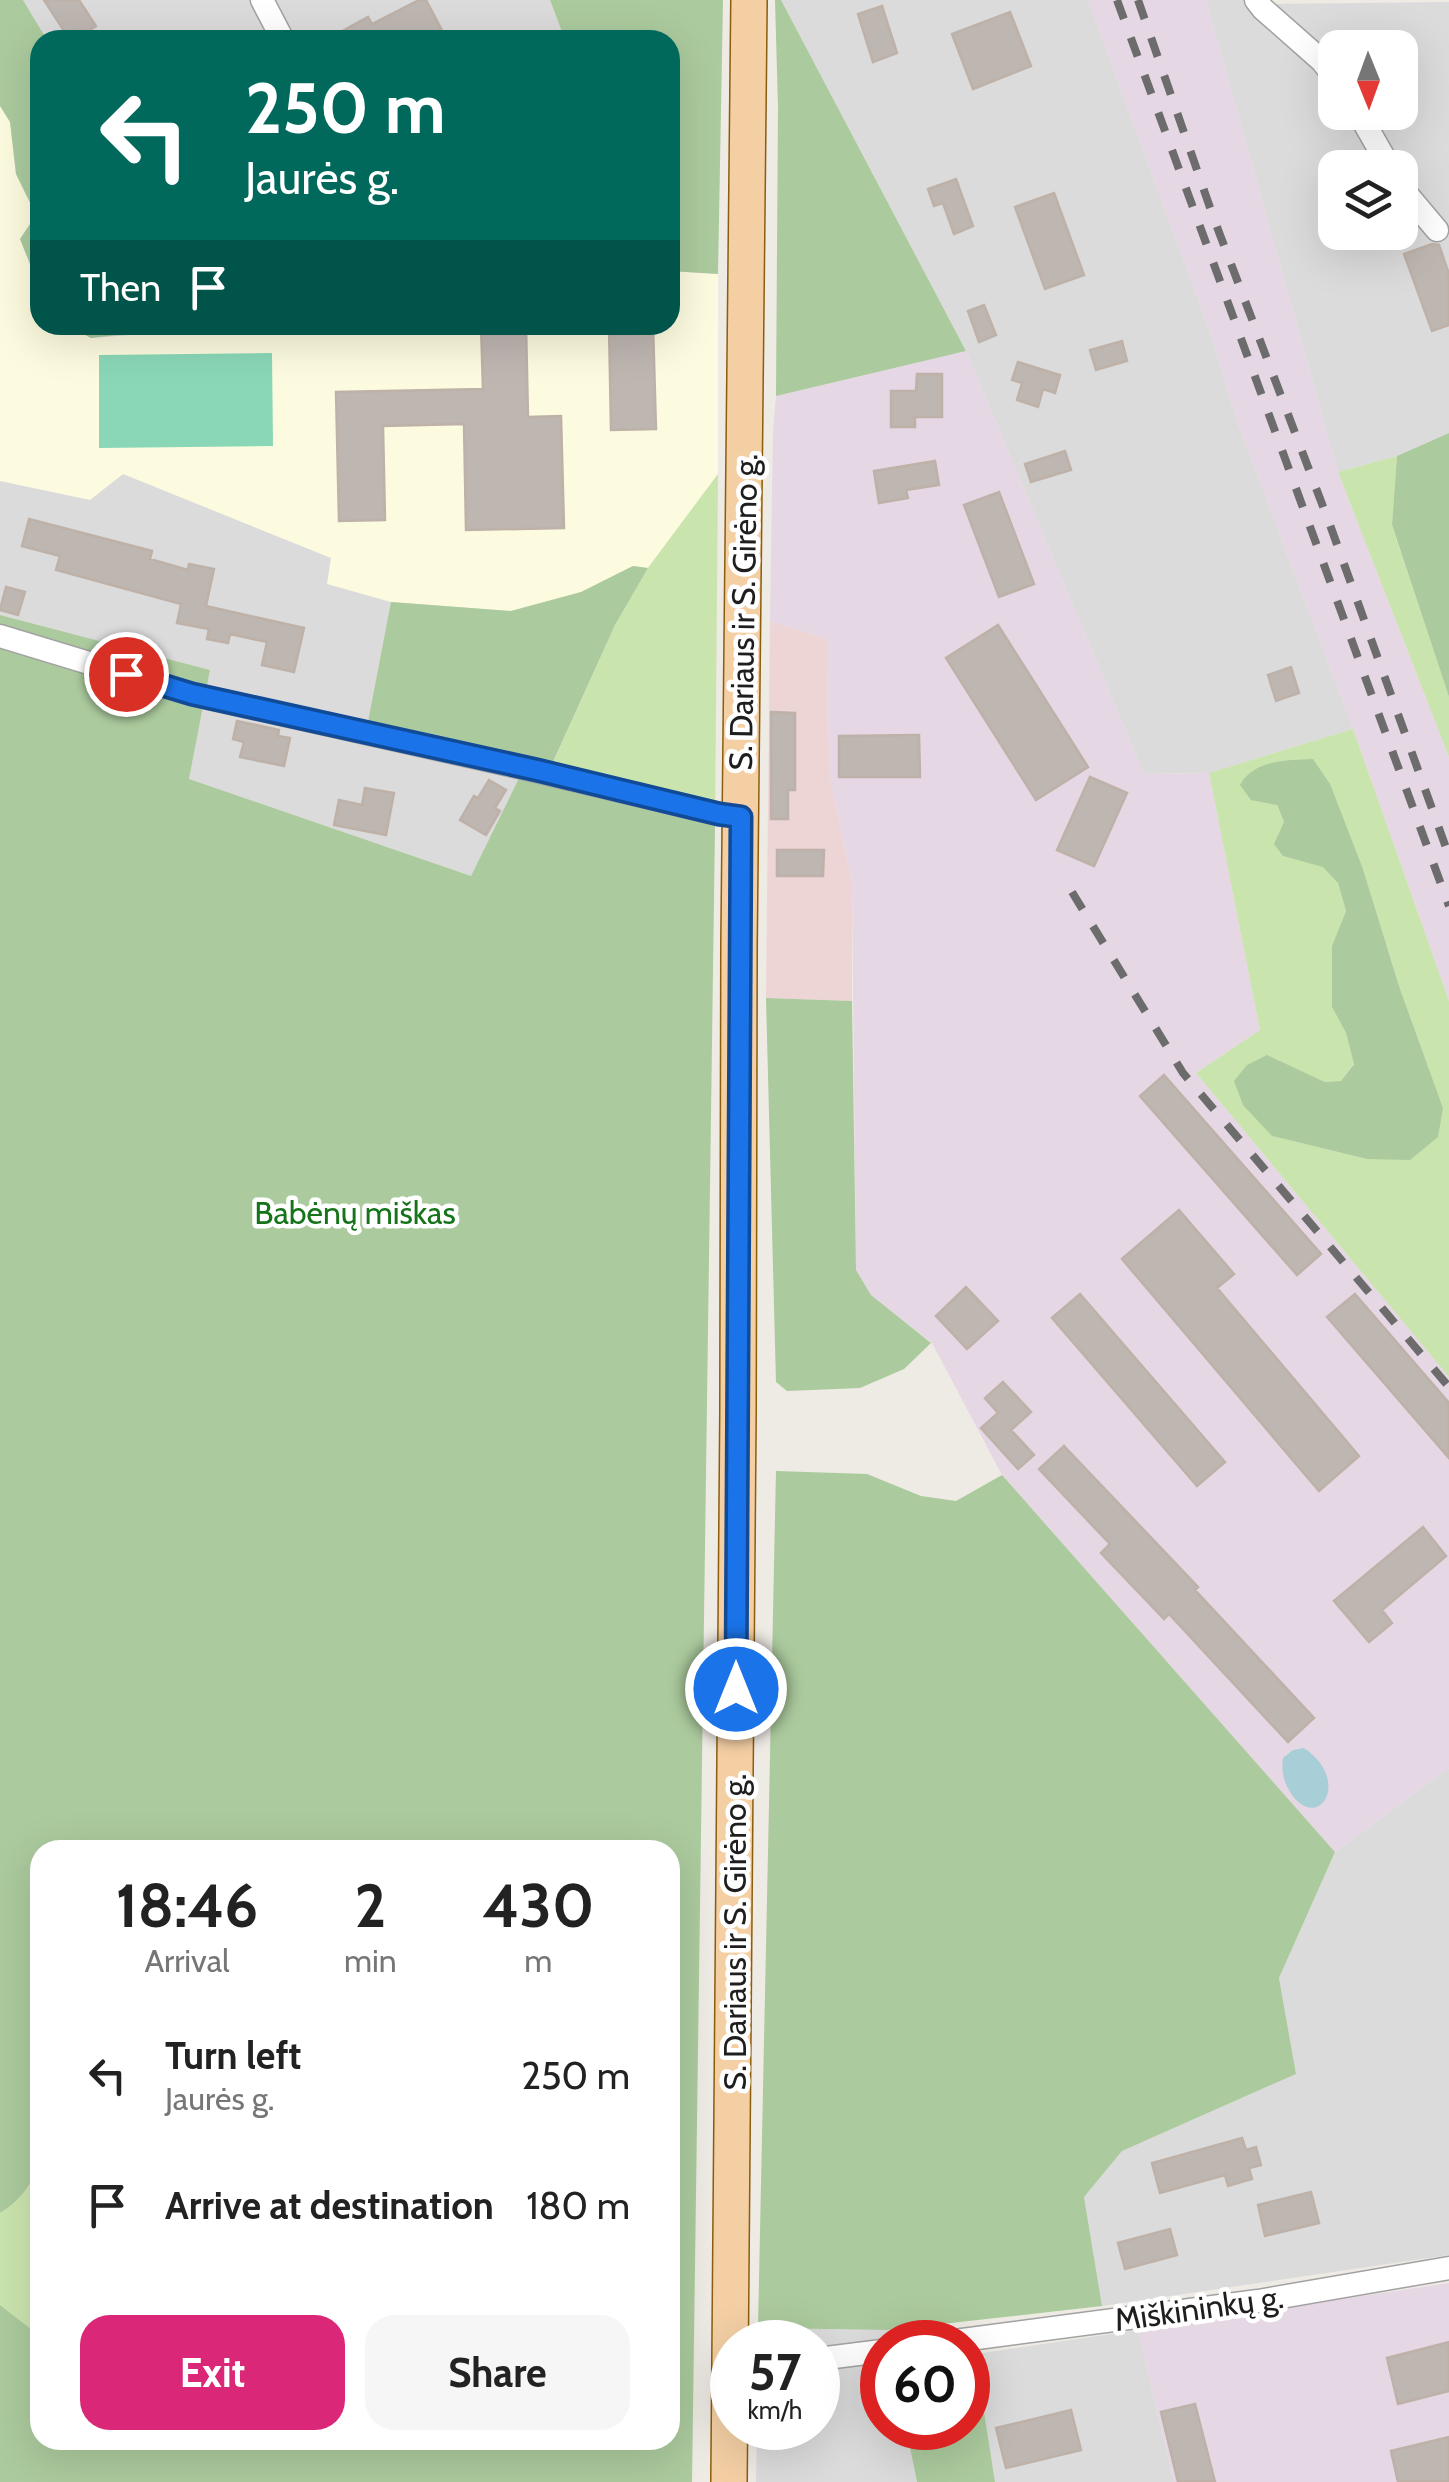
<!DOCTYPE html>
<html lang="en">
<head>
<meta charset="utf-8">
<style>
  body { margin:0; font-family:Cabin,sans-serif; background:#f6f6f6; color:#222; height:100vh; display:flex; flex-direction:column; font-size:38px; white-space:nowrap }
  * { box-sizing:border-box; margin:0 }
  p { font-size:32px; color:#767676 }
  .icon { flex:none; width:55px; height:55px; fill:none; stroke:currentColor; stroke-width:2; stroke-linecap:round; stroke-linejoin:round }
  .map { position:relative; flex:1; overflow:hidden }
  .drawer { position:absolute; left:30px; top:1840px; width:650px; height:610px; display:flex; flex-direction:column; background:#fff; border-radius:30px; box-shadow:0 10px 40px #0002 }
  .drawer>* { flex:none }
  .banner { position:absolute; left:30px; top:30px; width:650px; height:305px; border-radius:30px; box-shadow:0 10px 40px #0002; background:#00695c; color:#fff; overflow:hidden }
  .needle { width:65px; rotate:179deg }
  .fabs { position:absolute; left:1318px; top:30px; display:grid; gap:20px }
  .fabs a { display:grid; place-items:center; width:100px; height:100px; border-radius:20px; background:#fff; box-shadow:0 10px 40px #0002; font-size:50px }
  .speed { position:absolute; left:710px; top:2320px; display:flex; gap:20px; font-size:50px; font-weight:700; text-align:center }
  .speed>* { display:grid; place-content:center; width:130px; height:130px; border-radius:50%; background:#fff; box-shadow:0 10px 40px #0002; line-height:1 }
  .speed small { font-size:25px; font-weight:400 }
  .speed .limit { border:15px solid #d22; background:#fff; color:#111 }
  .pin { position:absolute; display:grid; place-items:center; width:85px; height:85px; color:#fff; margin:-42px; border:5px solid #fff; border-radius:50%; box-shadow:0 2px 10px #0007 }
  .me { position:absolute; width:110px; margin:-55px; rotate:0deg; stroke-linejoin:round; filter:drop-shadow(0 0 8px #0008) }
  .turn { display:flex; align-items:center; gap:35px; height:210px; padding:0 50px; font-size:45px }
  .turn .icon { width:130px; height:130px; stroke-width:2.5 }
  .turn b { display:block; font-size:70px; line-height:85px }
  .then { display:flex; align-items:center; height:95px; padding:0 50px; background:#0003; gap:20px; font-size:38px }
  .eta { display:flex; justify-content:space-evenly; align-items:center; height:170px; text-align:center }
  .eta b { font-size:60px; font-weight:700; line-height:70px }
  .cta { display:flex; gap:20px; margin-top:auto; padding:20px 50px }
  .cta a { flex:1; height:115px; border-radius:30px; background:#db2777; color:#fff; font-size:40px; font-weight:700; line-height:115px; text-align:center }
  .cta a+a { background:#f6f6f6; color:#222 }
  ul { padding:0; list-style:none }
  li { display:flex; align-items:center; gap:30px; height:130px; padding:0 50px }
  li div { flex:1 }
  li b { display:block; font-size:38px }
  li em { font-style:normal }
  .map>svg:first-child { display:block }
  .residential { fill:#dcdbdb; fill-rule:evenodd }
  .commercial { fill:#edd5d5 }
  .industrial { fill:#e6d7e4 }
  .education { fill:#fcfbdf }
  .grass { fill:#cae4ae; fill-rule:evenodd }
  .forest { fill:#abca9d }
  .pitch { fill:#89d7b6 }
  .water { fill:#a8cfd8 }
  .building { fill:#beb6b1; stroke:#beb1a8; stroke-width:2.5 }
  .lines { fill:none; stroke-linecap:round; stroke-linejoin:round }
  .street-casing { stroke:#a2a2a2; stroke-width:25 }
  .primary-casing { stroke:#8b5d0d; stroke-width:38 }
  .street { stroke:#fff; stroke-width:22 }
  .primary { stroke:#f4cfa4; stroke-width:35 }
  .rail { stroke:#6c6c6c; stroke-width:8; stroke-dasharray:20 20; stroke-linecap:butt }
  .route-casing { stroke:#114b97; stroke-width:25 }
  .route { stroke:#1a73e8; stroke-width:18 }
  .labels { text-anchor:middle; dominant-baseline:central; stroke-width:9; stroke-linejoin:round; paint-order:stroke }
  .street-label { font-size:32px; fill:#1e1e1e; stroke:#fff }
  .park-label { font-size:32px; fill:#15731a; stroke:#fff }
</style>
</head>
<body>
<div class="map">
<svg width="1449" height="2482" viewBox="0 0 1449 2482">
  <rect width="100%" height="100%" fill="#eeeae4"/>
  <path class="residential" d="M23,0H550L565,40H47Z
    M781,0H1088L1211,335L1235,415L1353,729L1209,773L1144,774L966,351Z
    M1206,0H1268L1272,4L1449,2V433L1397,456L1338,472ZM1335,48H1400V112H1335ZM1335,168H1400V232H1335Z
    M0,106L20,239L40,289V325H67L91,338L178,328L182,325H670V271L718,274V474L648,568L633,566L520,776L471,876L189,779L210,670L0,615Z
    M1449,1768V2255L1102,2306L1084,2197L1122,2151L1296,2074L1279,1978L1335,1852Z
    M758,2328L888,2330L890,2342H882V2428H906L917,2482H756L757,2428H818V2342H758Z
    M1138,2330L1174,2482H995L975,2354Z"/>
  <path class="commercial" d="M770,621L828,639L829,773L852,883V1001L766,998Z"/>
  <path class="industrial" d="M1088,0H1206L1338,472L1449,757V1001L1353,729L1235,415L1211,335Z
    M966,351L1144,774L1209,773L1260,1030L1196,1073L1449,1377V1768L1335,1852L1002,1475L932,1343L871,1295L856,1270L852,883L829,773L828,639L770,621L773,430L776,396Z
    M1449,2283V2482H1174L1138,2330Z"/>
  <path class="education" d="M0,106L10,122L16,174L36,215L20,239L40,289V325H67L91,338L130,335L178,328L182,325H670V271L718,274V474L648,568L633,566L582,592L511,611L391,602L327,584L331,558L123,474L90,500L0,481Z"/>
  <path class="grass" d="M1397,456L1392,526L1449,697V757L1338,472Z
    M718,474L715,826L544,783L615,625L648,568Z
    M1353,729L1449,1001V1377L1196,1073L1260,1030L1209,773ZM1276,804L1363,869L1399,986L1443,1108L1367,1159L1272,1136L1267,1056L1325,1082L1341,1081L1354,1063L1346,1033L1332,1007V947L1346,911L1338,883L1323,866L1283,856L1284,822Z
    M40,2163V2336L0,2305V2213C18,2203 34,2182 40,2163Z"/>
  <path class="forest" d="M0,0H23L47,40H40V289L20,239L36,215L16,174L10,122L0,106Z
    M550,0H723L718,274L670,271V40H565Z
    M775,0H781L966,351L776,396L778,107Z
    M67,325H182L179,328L91,338Z
    M1449,433V697L1392,525L1397,456Z
    M633,566L648,568L615,625L544,782L715,826L692,2482H0V2305L40,2336V2440H670V1850H40V2163C34,2182 18,2203 0,2213V615L210,670L189,779L471,876L520,776L368,722L391,602L511,611L581,592Z
    M1313,759L1330,784L1363,869L1399,986L1443,1108L1438,1137L1410,1160L1367,1159L1272,1136L1243,1105L1234,1081L1247,1065L1267,1055L1325,1082L1341,1081L1354,1064L1346,1033L1332,1007V946L1346,911L1338,883L1323,867L1283,856L1274,844L1284,822L1277,805L1251,800L1240,785C1253,760 1288,760 1313,759Z
    M766,998L852,1001L856,1270L871,1295L931,1343L904,1369L860,1388L787,1391L776,1382Z
    M776,1471L867,1474L921,1496L956,1501L1002,1475L1335,1852L1279,1978L1296,2074L1122,2151L1084,2197L1102,2306L888,2330L758,2328Z
    M975,2354L995,2482H917L906,2428H968V2355Z"/>
  <path class="pitch" d="M272,353L273,446L99,448V355Z"/>
  <path class="water" d="M1304,1748C1352,1780 1319,1832 1292,1795C1284,1783 1281,1772 1283,1758L1293,1750Z"/>
  <path class="building" d="M44,0H79L96,26L74,40H70Z
    M419,0H426L447,40H326L368,17L372,24Z
    M882,6L897,53L873,62L858,14Z
    M1010,12L1031,66L973,89L952,34Z
    M956,179L973,226L954,234L943,203L934,206L928,189Z
    M1054,193L1084,275L1045,289L1015,207Z
    M1432,244L1439,245L1449,274V325L1432,331L1404,254Z
    M984,305L996,335L979,342L968,311Z
    M481,325H526L528,417L561,416L564,528L466,530L464,424L383,426L385,520L339,521L336,392L483,389Z
    M609,325H653L656,429L611,430Z
    M1122,341L1127,361L1096,370L1090,350Z
    M1018,362L1060,375L1055,393L1043,389L1038,407L1017,400L1022,383L1012,380Z
    M917,374H942V417H915V427H891V391H916Z
    M1065,451L1071,470L1031,482L1025,464Z
    M935,461L939,485L906,490L908,498L879,503L874,471Z
    M999,492L1034,584L999,597L964,505Z
    M29,519L152,551L150,559L188,570L189,564L214,569L206,606L304,628L294,672L262,665L267,642L230,634L228,643L207,639L209,629L177,623L181,604L56,570L60,556L22,546Z
    M6,587L25,592L18,615L0,610Z
    M998,625L1088,767L1036,800L946,658Z
    M1291,667L1299,693L1276,701L1268,675Z
    M771,712L795,713V790H788V819H771Z
    M237,721L279,730L278,736L290,738L284,766L240,757L244,742L233,739Z
    M919,735L920,777H839V736Z
    M1090,777L1127,793L1094,866L1057,850Z
    M489,780L506,790L495,808L500,811L486,835L460,820L474,796L478,798Z
    M365,788L394,793L386,835L334,825L339,800L362,805Z
    M777,850H824L823,876H777Z
    M1164,1075L1321,1254L1297,1275L1140,1096Z
    M1179,1210L1234,1274L1217,1288L1359,1456L1319,1491L1122,1259Z
    M966,1287L998,1321L967,1349L936,1316Z
    M1080,1294L1225,1462L1197,1486L1052,1318Z
    M1355,1294L1449,1403V1458L1327,1317Z
    M1003,1382L1031,1412L1011,1430L1034,1455L1018,1469L981,1428L998,1413L985,1398Z
    M1064,1446L1198,1587L1195,1590L1314,1718L1288,1742L1169,1614L1164,1619L1101,1553L1110,1544L1039,1469Z
    M1423,1527L1446,1556L1382,1610L1392,1623L1369,1642L1334,1601Z
    M1242,2138L1246,2150L1256,2147L1261,2165L1249,2168L1252,2179L1228,2186L1225,2175L1160,2193L1152,2163Z
    M1311,2192L1319,2223L1265,2236L1258,2205Z
    M1170,2229L1177,2255L1125,2269L1118,2243Z
    M1449,2342V2391L1398,2404L1387,2358Z
    M1195,2404L1215,2482H1178L1161,2412Z
    M1071,2410L1081,2450L1006,2468L996,2428Z
    M1449,2437V2482H1398L1391,2451Z"/>
  <g class="lines">
    <defs>
      <path id="street" d="M262,0L283,40
        M1256,0L1263,9L1322,61L1335,78
        M1358,112L1390,168
        M1400,186L1437,230
        M0,636L191,694L537,771L719,814L741,817
        M947,2342L1258,2301L1449,2268
        M818,2359L882,2351"/>
      <path id="primary" d="M729,2482L738,1411L739,946L749,0"/>
    </defs>
    <use href="#street" class="street-casing"/>
    <use href="#primary" class="primary-casing"/>
    <use href="#street" class="street"/>
    <use href="#primary" class="primary"/>
    <path class="rail" d="M1117,0L1449,906
      M1138,0L1214,219L1330,525L1449,856
      M1072,892L1183,1073L1449,1387"/>
  </g>
  <g class="lines">
    <defs>
      <path id="route" d="M126,674L192,694L537,770L719,814L741,817L736,1689"/>
    </defs>
    <use href="#route" class="route-casing"/>
    <use href="#route" class="route"/>
  </g>
  <g class="labels">
    <g class="street-label">
      <text transform="translate(743 612) rotate(-89)">S. Dariaus ir S. Girėno g.</text>
      <text transform="translate(734 1932) rotate(-90)">S. Dariaus ir S. Girėno g.</text>
      <text transform="translate(1199 2308) rotate(-8)">Miškininkų g.</text>
    </g>
    <g class="park-label">
      <text x="355" y="1212">Babėnų miškas</text>
    </g>
  </g>
</svg>
<div class="fabs">
<a><svg class="needle" viewBox="-14 -14 28 28"><path d="M0-13l5 13h-10z" fill="#e53935"/><path d="M0 13l5-13h-10z" fill="#767676"/></svg></a>
<a><svg class="icon" aria-label="layers" viewBox="0 0 24 24"><path d="M12 4l9 5-9 5-9-5zM3 14l9 5 9-5"/></svg></a>
</div>
<div class="speed"><div>57<small>km/h</small></div><div class="limit">60</div></div>
<div class="pin" style="left:126px;top:674px;background:#d93025"><svg class="icon" aria-label="arrive" viewBox="0 0 24 24"><path d="M6 21V4h12l-3 4 3 4H6"/></svg></div>
<svg class="me" style="left:736px;top:1689px" viewBox="-20 -20 40 40"><circle r="17" fill="#1a73e8" stroke="#fff" stroke-width="3"/><path d="M0-11L8 9 0 5-8 9z" fill="#fff"/></svg>
<div class="banner">
<div class="turn"><svg class="icon" aria-label="left" viewBox="0 0 24 24"><path d="M17 20v-9H6M10 6l-5 5 5 5"/></svg><div><b>250 m</b>Jaurės g.</div></div>
<div class="then">Then<svg class="icon" aria-label="arrive" viewBox="0 0 24 24"><path d="M6 21V4h12l-3 4 3 4H6"/></svg></div>
</div>
<section class="drawer">
<div class="eta">
<div><b>18:46</b><p>Arrival</p></div>
<div><b>2</b><p>min</p></div>
<div><b>430</b><p>m</p></div>
</div>
<ul>
<li><svg class="icon" aria-label="left" viewBox="0 0 24 24"><path d="M17 20v-9H6M10 6l-5 5 5 5"/></svg><div><b>Turn left</b><p>Jaurės g.</p></div><em>250 m</em></li>
<li><svg class="icon" aria-label="arrive" viewBox="0 0 24 24"><path d="M6 21V4h12l-3 4 3 4H6"/></svg><div><b>Arrive at destination</b></div><em>180 m</em></li>
</ul>
<div class="cta"><a>Exit</a><a>Share</a></div>
</section>
</div>
</body>
</html>
